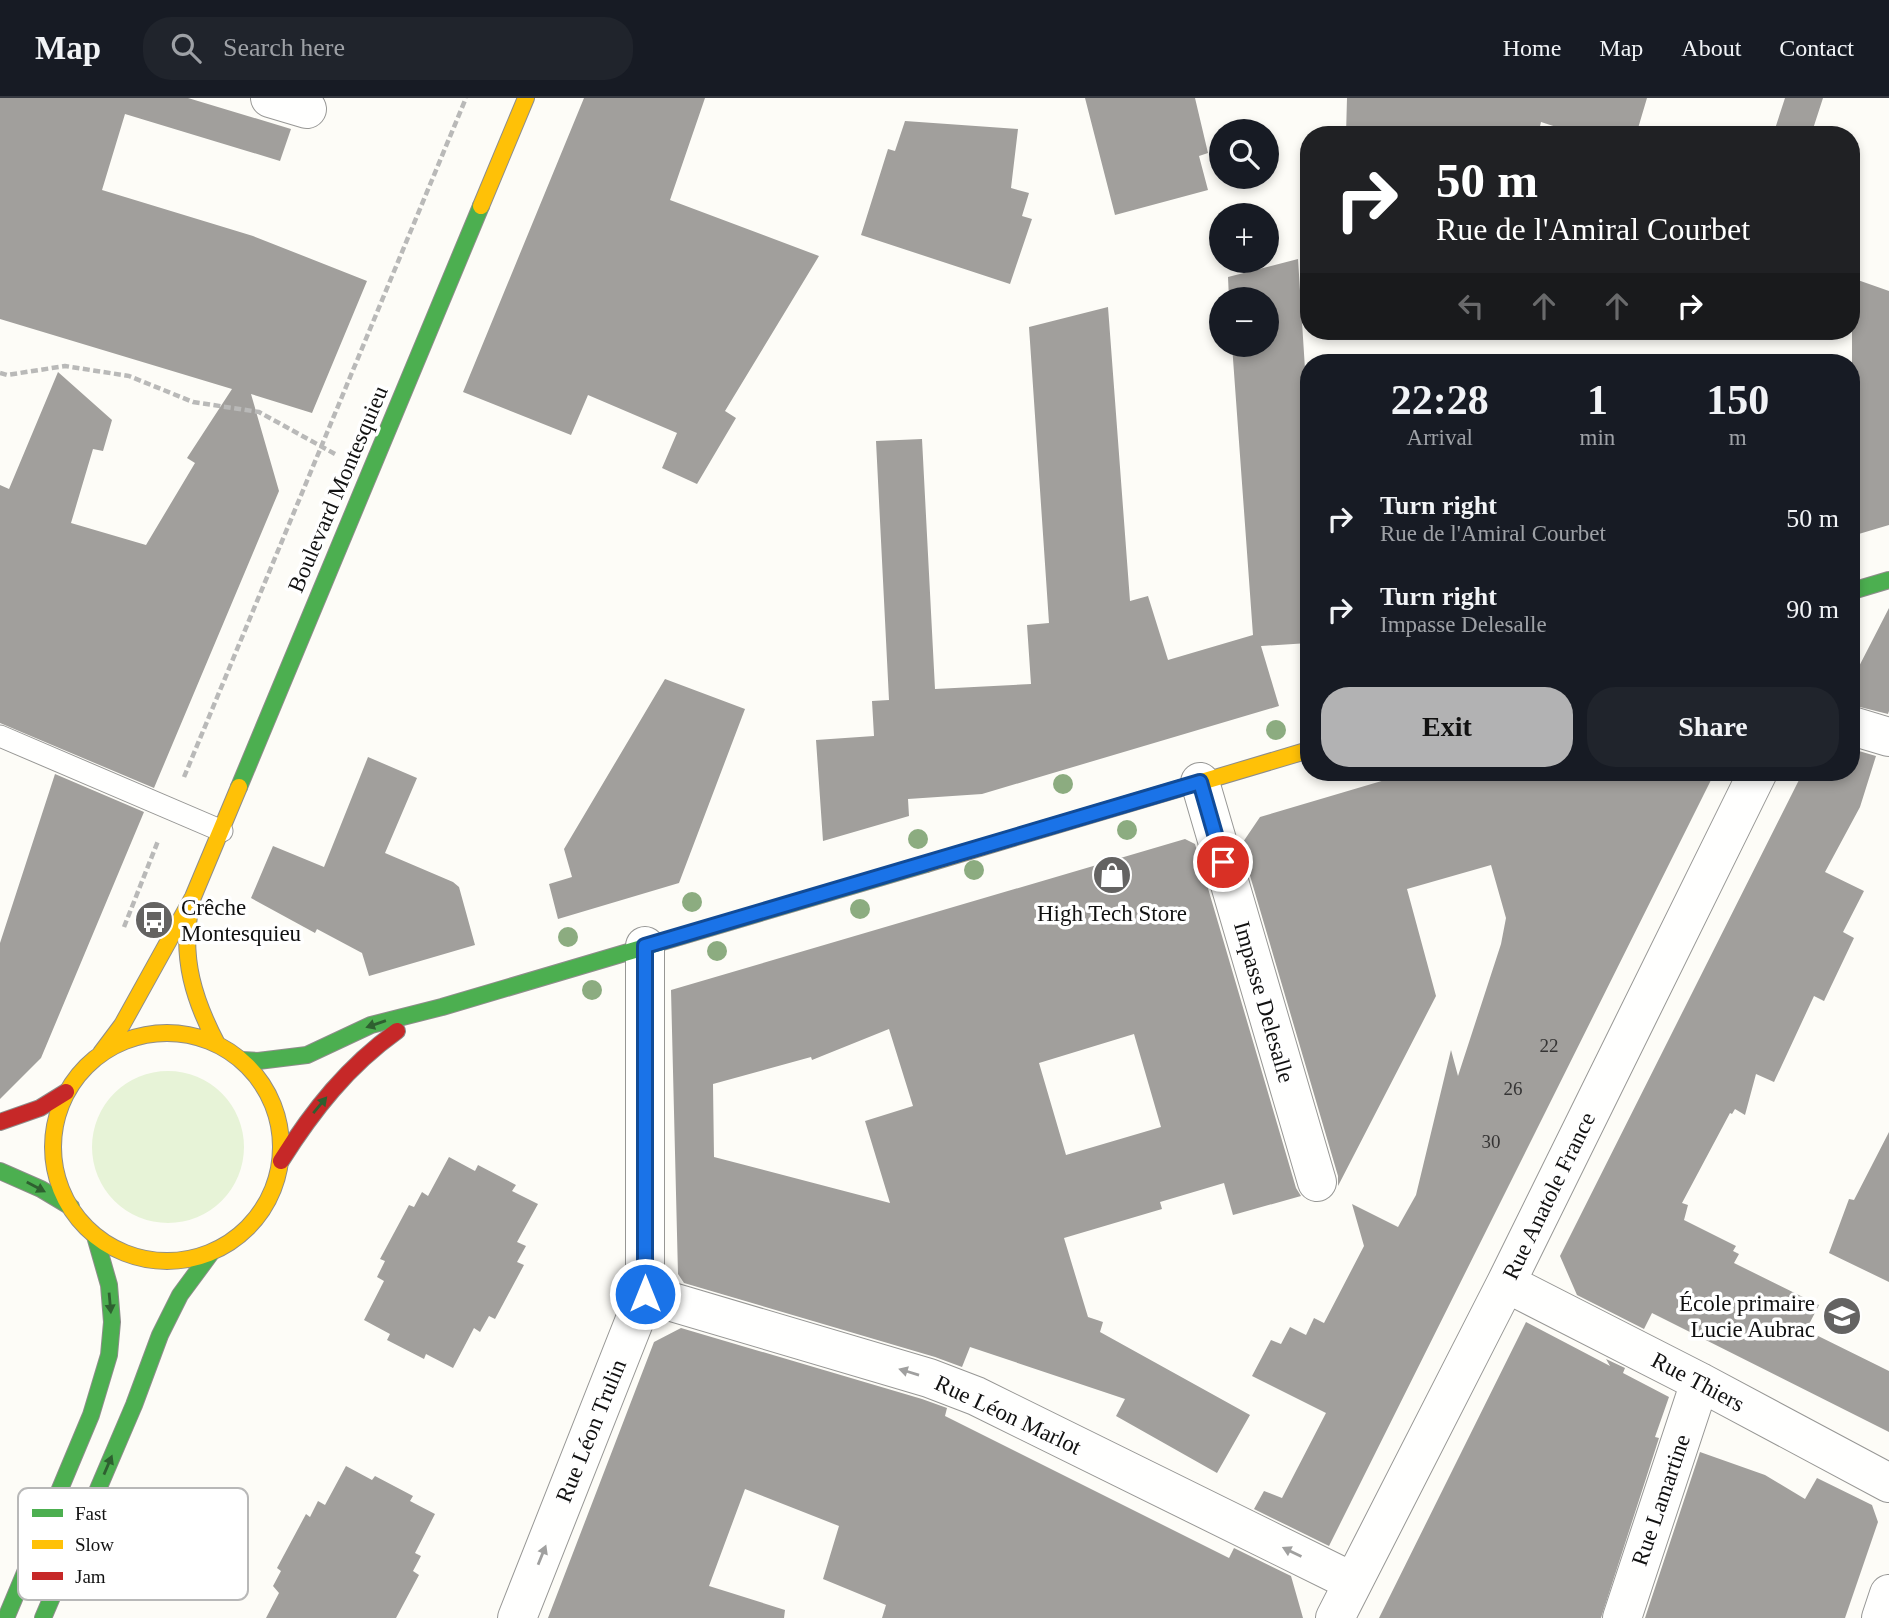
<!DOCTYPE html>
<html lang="en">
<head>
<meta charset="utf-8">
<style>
  body { margin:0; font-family:"Times New Roman",serif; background:#20242c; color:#f1f3f6; height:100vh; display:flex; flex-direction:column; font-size:26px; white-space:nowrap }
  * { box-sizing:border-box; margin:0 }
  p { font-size:23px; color:#9ea1a6 }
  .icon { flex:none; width:38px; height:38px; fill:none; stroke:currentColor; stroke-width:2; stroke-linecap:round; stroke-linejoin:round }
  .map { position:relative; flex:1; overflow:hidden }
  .sheet { position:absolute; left:1300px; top:256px; width:560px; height:427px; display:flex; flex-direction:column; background:#171b24; border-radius:28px; box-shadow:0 4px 10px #0003 }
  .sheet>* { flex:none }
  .banner { position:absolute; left:1300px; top:28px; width:560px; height:214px; border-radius:28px; box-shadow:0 4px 10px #0003; background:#202124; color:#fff; overflow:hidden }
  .buttons { position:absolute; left:1209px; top:21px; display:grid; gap:14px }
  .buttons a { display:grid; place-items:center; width:70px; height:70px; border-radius:50%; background:#171b24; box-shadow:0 4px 10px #0003; font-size:35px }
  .pin { position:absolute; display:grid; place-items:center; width:60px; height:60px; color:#fff; margin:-30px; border:4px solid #fff; border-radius:50%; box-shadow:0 2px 7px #0007 }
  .me { position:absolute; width:77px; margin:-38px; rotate:0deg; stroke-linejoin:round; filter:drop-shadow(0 0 5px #0008) }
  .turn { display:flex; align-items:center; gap:24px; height:147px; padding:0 21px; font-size:32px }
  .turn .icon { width:91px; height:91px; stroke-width:2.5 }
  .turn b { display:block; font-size:49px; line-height:60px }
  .lanes { display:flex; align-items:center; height:66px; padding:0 21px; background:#0003; justify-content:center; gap:35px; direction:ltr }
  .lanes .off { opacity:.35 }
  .eta { display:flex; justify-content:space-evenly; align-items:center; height:119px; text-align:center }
  .eta b { font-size:42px; font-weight:700; line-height:49px }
  .cta { display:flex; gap:14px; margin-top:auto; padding:14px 21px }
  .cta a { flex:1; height:80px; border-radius:28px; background:#b2b2b3; color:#111; font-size:28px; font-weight:700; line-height:80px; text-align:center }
  .cta a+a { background:#20242c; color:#f1f3f6 }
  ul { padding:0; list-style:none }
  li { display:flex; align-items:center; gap:21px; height:91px; padding:0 21px }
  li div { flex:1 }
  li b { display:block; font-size:26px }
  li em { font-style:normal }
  header { display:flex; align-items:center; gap:42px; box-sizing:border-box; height:98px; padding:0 35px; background:#171b24; border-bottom:2px solid #363941 }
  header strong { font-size:33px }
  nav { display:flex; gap:38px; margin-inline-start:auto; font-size:24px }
  .search { width:490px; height:63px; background:#20242c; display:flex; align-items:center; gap:18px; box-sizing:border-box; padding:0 24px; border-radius:28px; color:#9ea1a6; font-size:26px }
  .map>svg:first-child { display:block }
  .green { fill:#e7f3d7 }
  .building { fill:#a19f9c; fill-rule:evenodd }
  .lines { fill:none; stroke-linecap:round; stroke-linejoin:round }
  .lane-casing { stroke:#979795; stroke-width:23 }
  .street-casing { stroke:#979795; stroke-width:40 }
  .fast-casing { stroke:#8e8d8b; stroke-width:18 }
  .slow-casing { stroke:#8e8d8b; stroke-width:18 }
  .jam-casing { stroke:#8e8d8b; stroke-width:18 }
  .path { stroke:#b9b9b8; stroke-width:4.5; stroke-dasharray:7 3.5; stroke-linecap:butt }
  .lane { stroke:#fffffe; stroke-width:21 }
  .street { stroke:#fffffe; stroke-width:38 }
  .fast { stroke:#4caf50; stroke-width:16 }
  .slow { stroke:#ffc107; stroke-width:16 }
  .jam { stroke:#c62828; stroke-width:16 }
  .tree { fill:#8cac80 }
  .oneway { fill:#2e6030 }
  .oneway2 { fill:#a0a09f }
  .route-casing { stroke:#114b97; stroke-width:18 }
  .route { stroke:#1a73e8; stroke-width:12 }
  .labels { text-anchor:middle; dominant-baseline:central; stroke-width:7; stroke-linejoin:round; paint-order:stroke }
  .number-label { font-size:19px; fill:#353434 }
  .street-label { font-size:23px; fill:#111; stroke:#fff }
  .poi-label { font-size:23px; fill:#111; stroke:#fff; text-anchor:start }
  .key { fill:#fff; stroke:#b8b8b8; stroke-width:2 }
  .key-label { font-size:19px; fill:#111 }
</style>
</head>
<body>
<header>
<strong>Map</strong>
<div class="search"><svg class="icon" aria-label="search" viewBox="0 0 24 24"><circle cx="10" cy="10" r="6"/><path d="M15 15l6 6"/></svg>Search here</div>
<nav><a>Home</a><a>Map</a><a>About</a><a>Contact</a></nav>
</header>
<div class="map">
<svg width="1889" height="1520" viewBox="0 0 1889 1520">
  <rect width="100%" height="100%" fill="#fdfcf7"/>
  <path class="green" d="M92 1049a76 76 0 1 1 152 0a76 76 0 1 1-152 0Z"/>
  <path class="building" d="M0,0H188L291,31L280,63L125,16L102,92L253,138L367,183L312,315L251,296L279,393L154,690L0,625V387L9,391L58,274L112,322L103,353L93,351L71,425L146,447L195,365L187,360L232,291L0,221Z
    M584,0H705L670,102L819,158L725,313L736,320L697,386L662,370L677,335L588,297L571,337L463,294Z
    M1085,0H1195L1208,55L1199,58L1208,92L1115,117Z
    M1347,0H1647L1636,37H1581L1541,24L1538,37H1346Z
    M1785,0H1823L1811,37H1773Z
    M905,23L1018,31L1011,90L1029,95L1022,118L1032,121L1010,186L861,137L888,51L895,53Z
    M1298,161L1309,334V545L1261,548L1279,608L982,696L908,701L909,718L823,743L816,642L874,638L872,603L889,602L876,343L922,341L935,591L1031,586L1027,527L1049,525L1029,229L1108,209L1130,503L1148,498L1168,562L1253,537L1232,247H1267V201H1229L1228,179Z
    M1852,180L1889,193V427L1852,438Z
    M1889,510V613L1888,616L1852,607V582Z
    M665,581L745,611L679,785L558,821L549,786L572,779L564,751Z
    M1852,651L1876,658L1860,709L1825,774L1864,793L1843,834L1854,840L1824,903L1814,898L1774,984L1756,976L1745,1017L1735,1011L1732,1016L1730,1015L1682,1105L1688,1107L1684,1122L1736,1148L1733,1153L1739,1156L1734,1165L1819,1207L1806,1232L1889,1273V1334L1652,1215L1644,1231L1577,1197L1560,1158L1803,674H1852Z
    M368,659L417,680L385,755L453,784L459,789L475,847L369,878L362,855L317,831L315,835L251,800L273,748L324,769Z
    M1412,674H1715L1329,1448L1254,1411L1264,1393L1282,1400L1326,1315L1252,1278L1271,1242L1281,1246L1290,1229L1306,1237L1314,1220L1324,1225L1364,1148L1352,1106L1398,1129L1416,1097L1451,952L1458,978L1501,846L1506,820L1491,767L1407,791L1436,898L1338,1088V1078L1241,747L1260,719Z
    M55,676L144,714L41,960L0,1001V845Z
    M1185,741L1195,746L1296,1090L1301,1098L1233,1117L1224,1085L1160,1104L1162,1111L1064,1140L1088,1219L1103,1224L1100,1234L1250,1317L1217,1375L1116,1318L1125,1301L970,1249L962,1269L935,1259L684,1185L678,1176L671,892ZM889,931L913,1008L865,1023L890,1105L714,1059L713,986L811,959L812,962ZM1134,936L1161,1029L1066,1057L1039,965Z
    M1889,1034V1184L1829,1155L1849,1101L1854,1102Z
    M449,1059L475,1073L478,1067L516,1087L512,1093L538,1106L517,1144L526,1148L517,1164L524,1167L495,1221L489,1218L480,1234L474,1230L453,1270L426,1256L424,1261L387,1242L390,1236L364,1222L384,1183L377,1179L385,1163L380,1161L409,1107L414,1109L422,1094L428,1098Z
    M1526,1224L1610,1268L1606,1261L1625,1270L1623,1275L1669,1299L1655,1339L1659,1340L1601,1520H1379Z
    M681,1230L922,1301L947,1310L945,1318L1229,1460L1234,1450L1291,1478L1303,1520H882L886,1507L823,1481L839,1428L745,1391L709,1488L785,1512L784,1520H548L654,1244Z
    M1700,1354L1765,1377L1805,1401L1817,1380L1872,1407L1878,1424L1845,1520H1645Z
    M346,1368L372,1382L375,1378L413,1398L410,1403L435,1416L415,1455L421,1458L413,1473L419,1477L396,1520H266L279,1495L273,1488L281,1473L277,1470L306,1416L310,1419L318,1403L325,1407Z"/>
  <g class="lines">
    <defs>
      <path id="lane" d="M0,638L222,733"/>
      <path id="street" d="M270,0L307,11
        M1852,628L1889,639
        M1200,684L1317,1084
        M1506,1185L1700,1284L1889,1385
        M645,1196L929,1280L976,1298L1353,1484
        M517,1520L645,1196V848
        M1335,1520L1506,1185L1758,674
        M1622,1520L1700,1284
        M1881,1520L1889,1496"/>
      <path id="fast" d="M1852,493L1889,482
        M239,689L481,108
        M242,962L258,963L307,957L371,927L442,909L926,766
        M0,1073L41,1091L71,1109
        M6,1520L91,1317L109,1257L112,1224L109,1187L95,1138
        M43,1520L134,1307L160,1237L180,1197L211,1155"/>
      <path id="slow" d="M481,108L526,0
        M926,766L1309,652
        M190,811C181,861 194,902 217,946
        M53 1049a114 114 0 1 1 228 0a114 114 0 1 1-228 0Z
        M101,955L122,927L193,799L239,689"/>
      <path id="jam" d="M0,1024L40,1010L66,994
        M281,1063C313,1012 348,968 397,933"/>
    </defs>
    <use href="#lane" class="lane-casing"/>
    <use href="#street" class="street-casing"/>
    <use href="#fast" class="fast-casing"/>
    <use href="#slow" class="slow-casing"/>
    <use href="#jam" class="jam-casing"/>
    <path class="path" d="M0,275L7,277L65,268L129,278L193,304L259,314L335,356
      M184,679L466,0
      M124,829L158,743"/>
    <use href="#lane" class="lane"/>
    <use href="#street" class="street"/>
    <use href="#fast" class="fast"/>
    <use href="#slow" class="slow"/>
    <use href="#jam" class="jam"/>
  </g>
  <g class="tree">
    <circle cx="1276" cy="632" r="10"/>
    <circle cx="1063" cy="686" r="10"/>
    <circle cx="1127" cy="732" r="10"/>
    <circle cx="918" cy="741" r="10"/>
    <circle cx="974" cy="772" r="10"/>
    <circle cx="692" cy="804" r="10"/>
    <circle cx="860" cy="811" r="10"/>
    <circle cx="568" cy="839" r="10"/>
    <circle cx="717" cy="853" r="10"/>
    <circle cx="592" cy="892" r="10"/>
  </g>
  <defs><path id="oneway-solid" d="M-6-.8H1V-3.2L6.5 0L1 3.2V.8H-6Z" transform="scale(1.75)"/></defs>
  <g class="oneway">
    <use href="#oneway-solid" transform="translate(376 926) rotate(161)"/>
    <use href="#oneway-solid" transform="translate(320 1007) rotate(-50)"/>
    <use href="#oneway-solid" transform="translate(36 1089) rotate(28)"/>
    <use href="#oneway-solid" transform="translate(110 1205) rotate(85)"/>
    <use href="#oneway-solid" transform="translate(108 1367) rotate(-67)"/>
  </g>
  <g class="oneway2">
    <use href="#oneway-solid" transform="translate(909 1274) rotate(-163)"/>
    <use href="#oneway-solid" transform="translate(1292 1454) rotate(-154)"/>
    <use href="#oneway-solid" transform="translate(542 1457) rotate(-68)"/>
  </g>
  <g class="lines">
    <defs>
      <path id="route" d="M645,1196V848L1200,684L1223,764"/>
    </defs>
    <use href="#route" class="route-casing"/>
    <use href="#route" class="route"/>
  </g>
  <defs>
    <symbol id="shop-disc" viewBox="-11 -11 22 22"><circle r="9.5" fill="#646362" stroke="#fff"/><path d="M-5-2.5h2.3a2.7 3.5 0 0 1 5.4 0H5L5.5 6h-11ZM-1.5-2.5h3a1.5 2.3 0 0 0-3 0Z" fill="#fff"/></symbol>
    <symbol id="bus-disc" viewBox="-11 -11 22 22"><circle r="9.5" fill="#646362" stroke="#fff"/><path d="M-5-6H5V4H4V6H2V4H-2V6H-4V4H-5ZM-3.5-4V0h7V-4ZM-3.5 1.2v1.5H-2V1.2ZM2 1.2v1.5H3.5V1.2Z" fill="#fff"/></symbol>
    <symbol id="school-disc" viewBox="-11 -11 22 22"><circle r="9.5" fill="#646362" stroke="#fff"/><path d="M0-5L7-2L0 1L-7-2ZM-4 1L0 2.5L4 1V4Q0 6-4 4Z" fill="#fff"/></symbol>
  </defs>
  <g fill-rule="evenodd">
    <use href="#shop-disc" x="1090" y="755" width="44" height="44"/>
    <use href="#bus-disc" x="132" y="800" width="44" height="44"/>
    <use href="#school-disc" x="1820" y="1196" width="44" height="44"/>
  </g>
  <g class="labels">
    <g class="number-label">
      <text x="1549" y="947">22</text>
      <text x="1513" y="990">26</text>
      <text x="1491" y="1043">30</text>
    </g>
    <g class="street-label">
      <text transform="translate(338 391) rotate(-67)">Boulevard Montesquieu</text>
      <text transform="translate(1264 904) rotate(74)">Impasse Delesalle</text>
      <text transform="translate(1549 1098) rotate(-64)">Rue Anatole France</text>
      <text transform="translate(1698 1284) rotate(28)">Rue Thiers</text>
      <text transform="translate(1008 1317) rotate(25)">Rue Léon Marlot</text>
      <text transform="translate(591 1333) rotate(-68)">Rue Léon Trulin</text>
      <text transform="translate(1661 1402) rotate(-71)">Rue Lamartine</text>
    </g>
    <g class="poi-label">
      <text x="181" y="809">Crêche<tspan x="181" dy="26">Montesquieu</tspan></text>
      <text x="1112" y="815" text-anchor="middle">High Tech Store</text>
      <text x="1815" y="1205" text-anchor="end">École primaire<tspan x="1815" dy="26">Lucie Aubrac</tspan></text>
    </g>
  </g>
  <rect x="18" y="1390" width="230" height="112" rx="10" class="key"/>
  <rect x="32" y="1411" width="31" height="8" fill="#4caf50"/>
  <rect x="32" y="1442" width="31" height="9" fill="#ffc107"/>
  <rect x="32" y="1474" width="31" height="8" fill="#c62828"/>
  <g class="key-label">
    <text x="75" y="1422">Fast</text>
    <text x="75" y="1453">Slow</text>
    <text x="75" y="1485">Jam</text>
  </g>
</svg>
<div class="buttons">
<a><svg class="icon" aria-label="search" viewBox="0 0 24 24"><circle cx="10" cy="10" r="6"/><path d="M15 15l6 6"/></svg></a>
<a>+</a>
<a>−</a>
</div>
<div class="pin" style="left:1223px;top:764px;background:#d93025"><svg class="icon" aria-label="arrive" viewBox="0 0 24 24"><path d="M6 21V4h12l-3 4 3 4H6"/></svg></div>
<svg class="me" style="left:645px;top:1196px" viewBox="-20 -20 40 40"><circle r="17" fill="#1a73e8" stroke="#fff" stroke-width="3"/><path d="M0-11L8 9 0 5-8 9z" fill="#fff"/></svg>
<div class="banner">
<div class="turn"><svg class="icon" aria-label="right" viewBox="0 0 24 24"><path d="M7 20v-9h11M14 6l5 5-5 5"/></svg><div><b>50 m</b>Rue de l'Amiral Courbet</div></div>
<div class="lanes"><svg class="icon off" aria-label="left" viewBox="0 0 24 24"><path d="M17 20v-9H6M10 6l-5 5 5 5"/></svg><svg class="icon off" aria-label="ahead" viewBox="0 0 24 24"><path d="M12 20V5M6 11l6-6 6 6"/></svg><svg class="icon off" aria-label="ahead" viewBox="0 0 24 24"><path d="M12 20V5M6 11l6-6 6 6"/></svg><svg class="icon" aria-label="right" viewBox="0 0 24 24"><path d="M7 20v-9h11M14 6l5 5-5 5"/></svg></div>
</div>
<section class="sheet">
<div class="eta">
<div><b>22:28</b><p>Arrival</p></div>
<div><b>1</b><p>min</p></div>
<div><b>150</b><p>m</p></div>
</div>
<ul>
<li><svg class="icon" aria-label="right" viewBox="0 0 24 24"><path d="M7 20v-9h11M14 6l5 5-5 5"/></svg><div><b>Turn right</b><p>Rue de l'Amiral Courbet</p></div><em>50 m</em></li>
<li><svg class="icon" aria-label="right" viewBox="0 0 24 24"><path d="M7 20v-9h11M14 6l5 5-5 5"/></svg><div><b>Turn right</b><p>Impasse Delesalle</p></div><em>90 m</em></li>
</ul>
<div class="cta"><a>Exit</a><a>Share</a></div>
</section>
</div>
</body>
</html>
